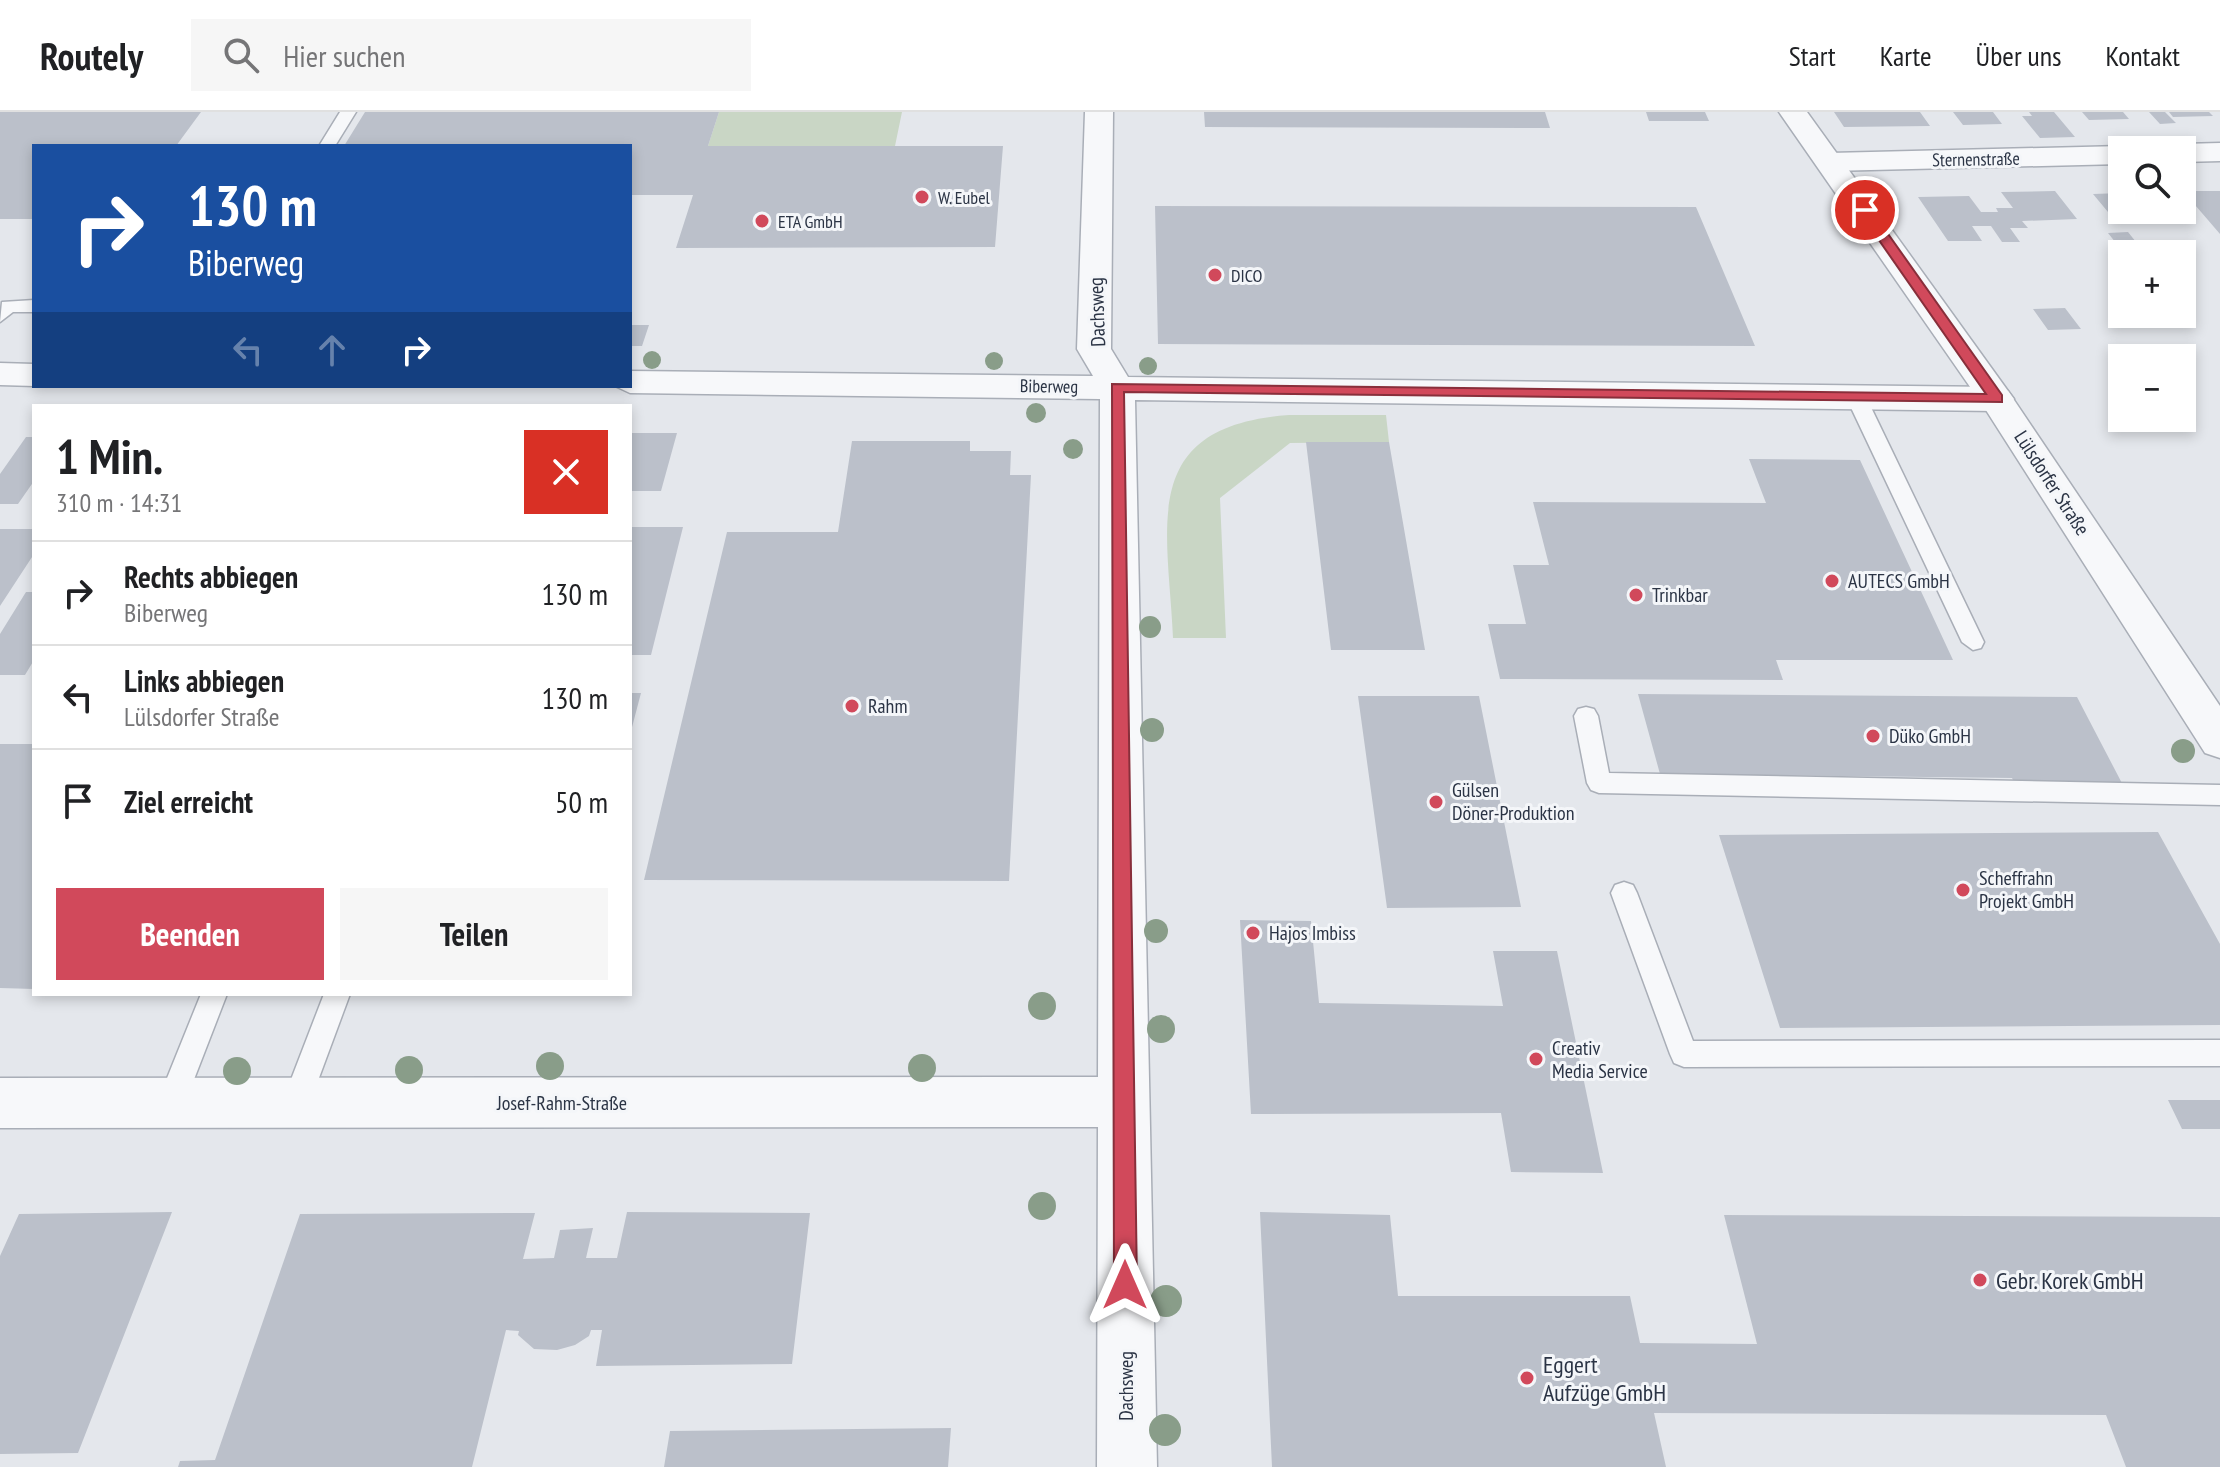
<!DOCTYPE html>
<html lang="de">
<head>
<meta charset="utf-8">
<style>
  body { margin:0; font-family:"PT Sans Narrow",sans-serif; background:#f6f6f6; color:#202124; height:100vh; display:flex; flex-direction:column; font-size:30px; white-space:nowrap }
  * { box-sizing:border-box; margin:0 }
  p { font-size:26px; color:#757577 }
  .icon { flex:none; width:44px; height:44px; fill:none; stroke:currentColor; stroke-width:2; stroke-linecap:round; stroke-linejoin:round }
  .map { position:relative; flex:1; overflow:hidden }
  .side { position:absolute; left:32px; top:292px; width:600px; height:592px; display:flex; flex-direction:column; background:#fff; border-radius:0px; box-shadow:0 4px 12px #0003 }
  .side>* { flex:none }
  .hud { position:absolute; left:32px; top:32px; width:600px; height:244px; border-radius:0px; box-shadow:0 4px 12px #0003; background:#1a4fa0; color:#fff; overflow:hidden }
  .controls { position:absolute; left:2108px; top:24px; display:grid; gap:16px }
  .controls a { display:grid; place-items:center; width:88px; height:88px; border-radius:0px; background:#fff; box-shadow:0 4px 12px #0003; font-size:40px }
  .pin { position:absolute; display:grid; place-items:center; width:68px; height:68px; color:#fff; margin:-34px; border:4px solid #fff; border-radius:50%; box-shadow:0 2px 8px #0007 }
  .me { position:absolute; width:88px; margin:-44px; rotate:0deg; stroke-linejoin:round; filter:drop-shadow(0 0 6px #0008) }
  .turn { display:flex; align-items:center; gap:28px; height:168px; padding:0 24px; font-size:36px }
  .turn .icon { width:104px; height:104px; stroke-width:2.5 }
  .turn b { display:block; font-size:56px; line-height:68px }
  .lanes { display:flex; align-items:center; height:76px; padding:0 24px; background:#0003; justify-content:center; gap:40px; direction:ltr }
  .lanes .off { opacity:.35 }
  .round { display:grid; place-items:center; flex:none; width:84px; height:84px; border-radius:0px; background:#f6f6f6 }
  .headline { display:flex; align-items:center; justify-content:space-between; height:136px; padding:0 24px }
  h1 { font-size:48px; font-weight:700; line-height:60px }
  .action { display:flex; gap:16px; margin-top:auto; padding:16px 24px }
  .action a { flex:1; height:92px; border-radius:0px; background:#d1495b; color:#fff; font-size:32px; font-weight:700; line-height:92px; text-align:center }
  .action a+a { background:#f6f6f6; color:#202124 }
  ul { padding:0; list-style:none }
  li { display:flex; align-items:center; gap:24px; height:104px; padding:0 24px; border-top:2px solid #e0e0e0 }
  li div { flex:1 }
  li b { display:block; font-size:30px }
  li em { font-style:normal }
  header { display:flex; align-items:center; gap:48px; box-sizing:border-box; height:112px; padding:0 40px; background:#fff; border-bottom:2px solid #e0e0e0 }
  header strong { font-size:38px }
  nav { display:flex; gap:44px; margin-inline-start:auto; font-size:28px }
  .search { width:560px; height:72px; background:#f6f6f6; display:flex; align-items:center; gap:20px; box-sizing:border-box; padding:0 28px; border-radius:0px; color:#757577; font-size:30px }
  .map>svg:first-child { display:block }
  .green { fill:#c9d6c5 }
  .building { fill:#bbc0ca }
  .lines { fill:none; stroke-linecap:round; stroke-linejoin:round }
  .service-casing { stroke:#a9aeb7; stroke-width:3 }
  .minor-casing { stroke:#a9aeb7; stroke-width:3 }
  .tertiary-casing { stroke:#a9aeb7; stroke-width:3 }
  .service { fill:#f7f8fa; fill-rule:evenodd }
  .minor { fill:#f7f8fa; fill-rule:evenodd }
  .tertiary { fill:#f7f8fa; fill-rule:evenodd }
  .tree { fill:#899d89 }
  .route { fill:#d1495b; stroke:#882f3b; stroke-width:2 }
  .poi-dot { fill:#d1495b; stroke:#f4f6f9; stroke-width:3 }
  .labels { text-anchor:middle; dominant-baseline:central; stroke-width:6; stroke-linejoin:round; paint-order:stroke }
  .far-street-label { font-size:18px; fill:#2b3445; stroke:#f4f6f9 }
  .far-poi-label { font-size:18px; fill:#2b3445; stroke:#f4f6f9; text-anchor:start }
  .street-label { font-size:20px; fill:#2b3445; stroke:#f4f6f9 }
  .poi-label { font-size:20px; fill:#2b3445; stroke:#f4f6f9; text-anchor:start }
  .near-poi-label { font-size:24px; fill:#2b3445; stroke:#f4f6f9; text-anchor:start }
</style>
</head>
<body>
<header>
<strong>Routely</strong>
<div class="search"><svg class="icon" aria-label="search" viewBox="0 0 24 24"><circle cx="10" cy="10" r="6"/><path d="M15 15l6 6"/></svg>Hier suchen</div>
<nav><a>Start</a><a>Karte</a><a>Über uns</a><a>Kontakt</a></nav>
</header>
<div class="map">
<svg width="2220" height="1355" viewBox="0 0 2220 1355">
  <rect width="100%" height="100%" fill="#e4e7ec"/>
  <path class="green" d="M719,0H902L895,34H708Z
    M1289,303H1386L1389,330L1290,331L1220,386L1226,526H1173C1168,414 1137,314 1289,303Z"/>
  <path class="building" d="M0,0H201L176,34H34V107H0Z
    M365,0H719L708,34H1003L995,135L676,136L693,83H630V34H344Z
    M1204,0H1545L1550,16L1205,15Z
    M1646,0H1705L1709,9H1649Z
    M1834,0H1920L1930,14L1844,15Z
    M1953,0H1993L2002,12L1963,13Z
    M2029,0H2054L2075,25L2040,26L2022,4H2032Z
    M2082,0H2123L2129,7L2089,8Z
    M2149,0H2165L2176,11L2160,12Z
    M2169,0H2209L2213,4L2173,5Z
    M2055,79L2077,107L2022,109L2028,116H2010L2020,130H2002L1991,114H1972L1982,129H1948L1918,85L1969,84L1981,100H1998L1996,96H2013L2001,80Z
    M2183,79H2220V122Z
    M2122,81V98H2165L2176,111L2118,112L2093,82Z
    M1155,94L1696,95L1755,234L1158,232Z
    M2128,120L2144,140H2123L2108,121Z
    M2065,196L2081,217L2048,218L2033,197Z
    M632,213H649L642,234H630Z
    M630,321H677L661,379H630Z
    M26,325H34V369L18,392H0V362Z
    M852,329H970V339H1011L1010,363H1031L1009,769L644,768L727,420H838Z
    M1306,330H1389L1425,538H1331Z
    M1749,347L1860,348L1953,548H1776L1783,568L1500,567L1488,512H1526L1513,453H1549L1533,390L1766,391Z
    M630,415H683L651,543H630Z
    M0,417H34V442L0,494Z
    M26,480H34V548L25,563H0V522Z
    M630,581H641L631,619H630Z
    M1638,582L2077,585L2125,677L2017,676L2012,666L1660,662Z
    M1358,584H1479L1521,795L1387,796Z
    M0,632H34V877L0,876Z
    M2158,720L2220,832V913L1780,916L1719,723Z
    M1240,808L1311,809L1319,891L1503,894L1493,839H1557L1603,1061L1511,1060L1501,1001L1251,1002Z
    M2168,988H2220V1017H2182Z
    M172,1100L78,1341L0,1342V1144L19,1102Z
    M627,1100L810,1101L792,1252L596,1254L602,1218H591L589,1224L575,1233L557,1238L534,1237L518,1223L519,1219L506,1218L472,1355H178L180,1349L215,1348L300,1102L535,1101L523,1147L554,1146L560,1118L593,1116L586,1146H617Z
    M1260,1100L1390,1103L1398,1184H1630L1640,1231L1757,1232L1724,1103L2220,1105V1355H2126L2106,1303L1654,1301L1666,1355H1272Z
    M951,1316L948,1355H664L670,1319Z"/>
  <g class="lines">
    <defs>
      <path id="service" d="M340,0H356L335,34H319Z
        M34,188V200H13L0,210L2,190Z
        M1856,279L1866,285L1984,530L1981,536L1973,538L1962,530L1846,285Z
        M1586,595L1594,597L1598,604L1609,661L2220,673V693L1599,681L1591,678L1587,671L1574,604L1578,597Z
        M1624,770L1633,773L1637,781L1693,929L2220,928V954L1684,955L1674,951L1670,942L1611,781L1615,773Z
        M201,882H227L181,1001L171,1004L161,1001L157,991Z
        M324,882H350L306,1001L296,1004L286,1001L282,991Z"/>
      <path id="minor" d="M1085,0H1113L1111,237L1128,265L1996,275L2008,279L2014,287L2008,295L1996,299L1135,288L1157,1355H1097L1098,1015L0,1016V966L1098,965L1100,287L630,281L615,274H630V259L1093,264L1077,237Z
        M2220,31V49L2182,50V38H2169L2182,32Z
        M2122,34L2133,38H2122V52L1830,59L1820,56L1815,50L1820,44L1830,41Z
        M0,251L34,252L35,274L0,273Z"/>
      <path id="tertiary" d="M1779,0H1807L2008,279L2220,594V646L2205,641L1984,295Z"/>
    </defs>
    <use href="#service" class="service-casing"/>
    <use href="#minor" class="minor-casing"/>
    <use href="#tertiary" class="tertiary-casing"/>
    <use href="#service" class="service"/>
    <use href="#minor" class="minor"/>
    <use href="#tertiary" class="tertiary"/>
  </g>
  <g class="tree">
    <circle cx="652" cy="248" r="9"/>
    <circle cx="994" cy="249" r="9"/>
    <circle cx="1148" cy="254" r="9"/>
    <circle cx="1036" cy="301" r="10"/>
    <circle cx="1073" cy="337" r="10"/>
    <circle cx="1150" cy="515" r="11"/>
    <circle cx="1152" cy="618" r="12"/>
    <circle cx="2183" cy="639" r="12"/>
    <circle cx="1156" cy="819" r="12"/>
    <circle cx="1042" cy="894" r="14"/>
    <circle cx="1161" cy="917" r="14"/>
    <circle cx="550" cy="954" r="14"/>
    <circle cx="922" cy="956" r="14"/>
    <circle cx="409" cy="958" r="14"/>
    <circle cx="237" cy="959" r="14"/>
    <circle cx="1042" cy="1094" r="14"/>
    <circle cx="1166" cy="1189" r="16"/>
    <circle cx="1165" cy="1318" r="16"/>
  </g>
  <path class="route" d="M1860,95H1869L2002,283V290L1124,280L1137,1173L1133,1181L1125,1184L1117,1181L1114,1173L1112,272L1986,282L1858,98Z"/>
  <g class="poi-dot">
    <circle cx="922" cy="85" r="8"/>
    <circle cx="762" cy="109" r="8"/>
    <circle cx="1215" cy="163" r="8"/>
    <circle cx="1832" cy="469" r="8"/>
    <circle cx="1636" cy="483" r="8"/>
    <circle cx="852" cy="594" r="8"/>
    <circle cx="1873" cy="624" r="8"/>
    <circle cx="1436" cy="690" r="8"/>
    <circle cx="1963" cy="778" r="8"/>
    <circle cx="1253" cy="821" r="8"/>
    <circle cx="1536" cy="947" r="8"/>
    <circle cx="1980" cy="1168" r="8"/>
    <circle cx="1527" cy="1266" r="8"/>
  </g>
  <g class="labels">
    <g class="far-street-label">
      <text transform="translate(1976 47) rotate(-1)">Sternenstraße</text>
      <text transform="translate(1049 274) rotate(1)">Biberweg</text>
    </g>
    <g class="far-poi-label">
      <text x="938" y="85">W. Eubel</text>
      <text x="778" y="109">ETA GmbH</text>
      <text x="1231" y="163">DICO</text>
    </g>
    <g class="street-label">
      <text transform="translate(1097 200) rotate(-92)">Dachsweg</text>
      <text transform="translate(2052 371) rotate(57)">Lülsdorfer Straße</text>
      <text x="562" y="991">Josef-Rahm-Straße</text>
      <text transform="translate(1126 1274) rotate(-90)">Dachsweg</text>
    </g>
    <g class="poi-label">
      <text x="1848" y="469">AUTECS GmbH</text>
      <text x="1652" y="483">Trinkbar</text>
      <text x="868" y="594">Rahm</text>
      <text x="1889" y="624">Düko GmbH</text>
      <text x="1452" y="678">Gülsen<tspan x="1452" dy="23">Döner-Produktion</tspan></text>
      <text x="1979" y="766">Scheffrahn<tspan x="1979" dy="23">Projekt GmbH</tspan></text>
      <text x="1269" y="821">Hajos Imbiss</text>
      <text x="1552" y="936">Creativ<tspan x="1552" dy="23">Media Service</tspan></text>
    </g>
    <g class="near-poi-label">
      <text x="1996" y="1168">Gebr. Korek GmbH</text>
      <text x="1543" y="1252">Eggert<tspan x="1543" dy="28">Aufzüge GmbH</tspan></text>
    </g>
  </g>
</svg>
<div class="controls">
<a><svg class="icon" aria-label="search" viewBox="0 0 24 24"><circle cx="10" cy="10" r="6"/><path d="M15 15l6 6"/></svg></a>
<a>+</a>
<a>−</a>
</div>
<div class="pin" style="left:1865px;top:98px;background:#d93025"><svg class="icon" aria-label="arrive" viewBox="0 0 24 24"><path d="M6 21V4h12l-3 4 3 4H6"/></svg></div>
<svg class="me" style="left:1125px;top:1173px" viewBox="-20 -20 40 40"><path d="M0-17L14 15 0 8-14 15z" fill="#d1495b" stroke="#fff" stroke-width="4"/></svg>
<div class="hud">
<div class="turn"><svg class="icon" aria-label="right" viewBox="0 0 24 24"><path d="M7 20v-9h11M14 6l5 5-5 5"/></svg><div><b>130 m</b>Biberweg</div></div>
<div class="lanes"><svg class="icon off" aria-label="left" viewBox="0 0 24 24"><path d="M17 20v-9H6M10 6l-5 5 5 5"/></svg><svg class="icon off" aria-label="ahead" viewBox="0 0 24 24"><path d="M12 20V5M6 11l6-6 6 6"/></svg><svg class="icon" aria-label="right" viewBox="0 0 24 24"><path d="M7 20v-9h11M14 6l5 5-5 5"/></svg></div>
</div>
<section class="side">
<div class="headline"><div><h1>1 Min.</h1><p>310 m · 14:31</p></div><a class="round" style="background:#d93025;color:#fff"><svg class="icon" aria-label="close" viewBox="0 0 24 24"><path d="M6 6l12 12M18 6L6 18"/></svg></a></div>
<ul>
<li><svg class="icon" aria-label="right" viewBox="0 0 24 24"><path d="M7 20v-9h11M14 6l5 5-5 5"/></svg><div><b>Rechts abbiegen</b><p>Biberweg</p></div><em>130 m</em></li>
<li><svg class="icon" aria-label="left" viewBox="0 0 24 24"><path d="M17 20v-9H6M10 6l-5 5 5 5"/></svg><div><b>Links abbiegen</b><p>Lülsdorfer Straße</p></div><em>130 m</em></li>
<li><svg class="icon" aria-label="arrive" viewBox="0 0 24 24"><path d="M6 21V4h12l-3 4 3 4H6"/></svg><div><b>Ziel erreicht</b></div><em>50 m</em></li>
</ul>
<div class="action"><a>Beenden</a><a>Teilen</a></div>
</section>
</div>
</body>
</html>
